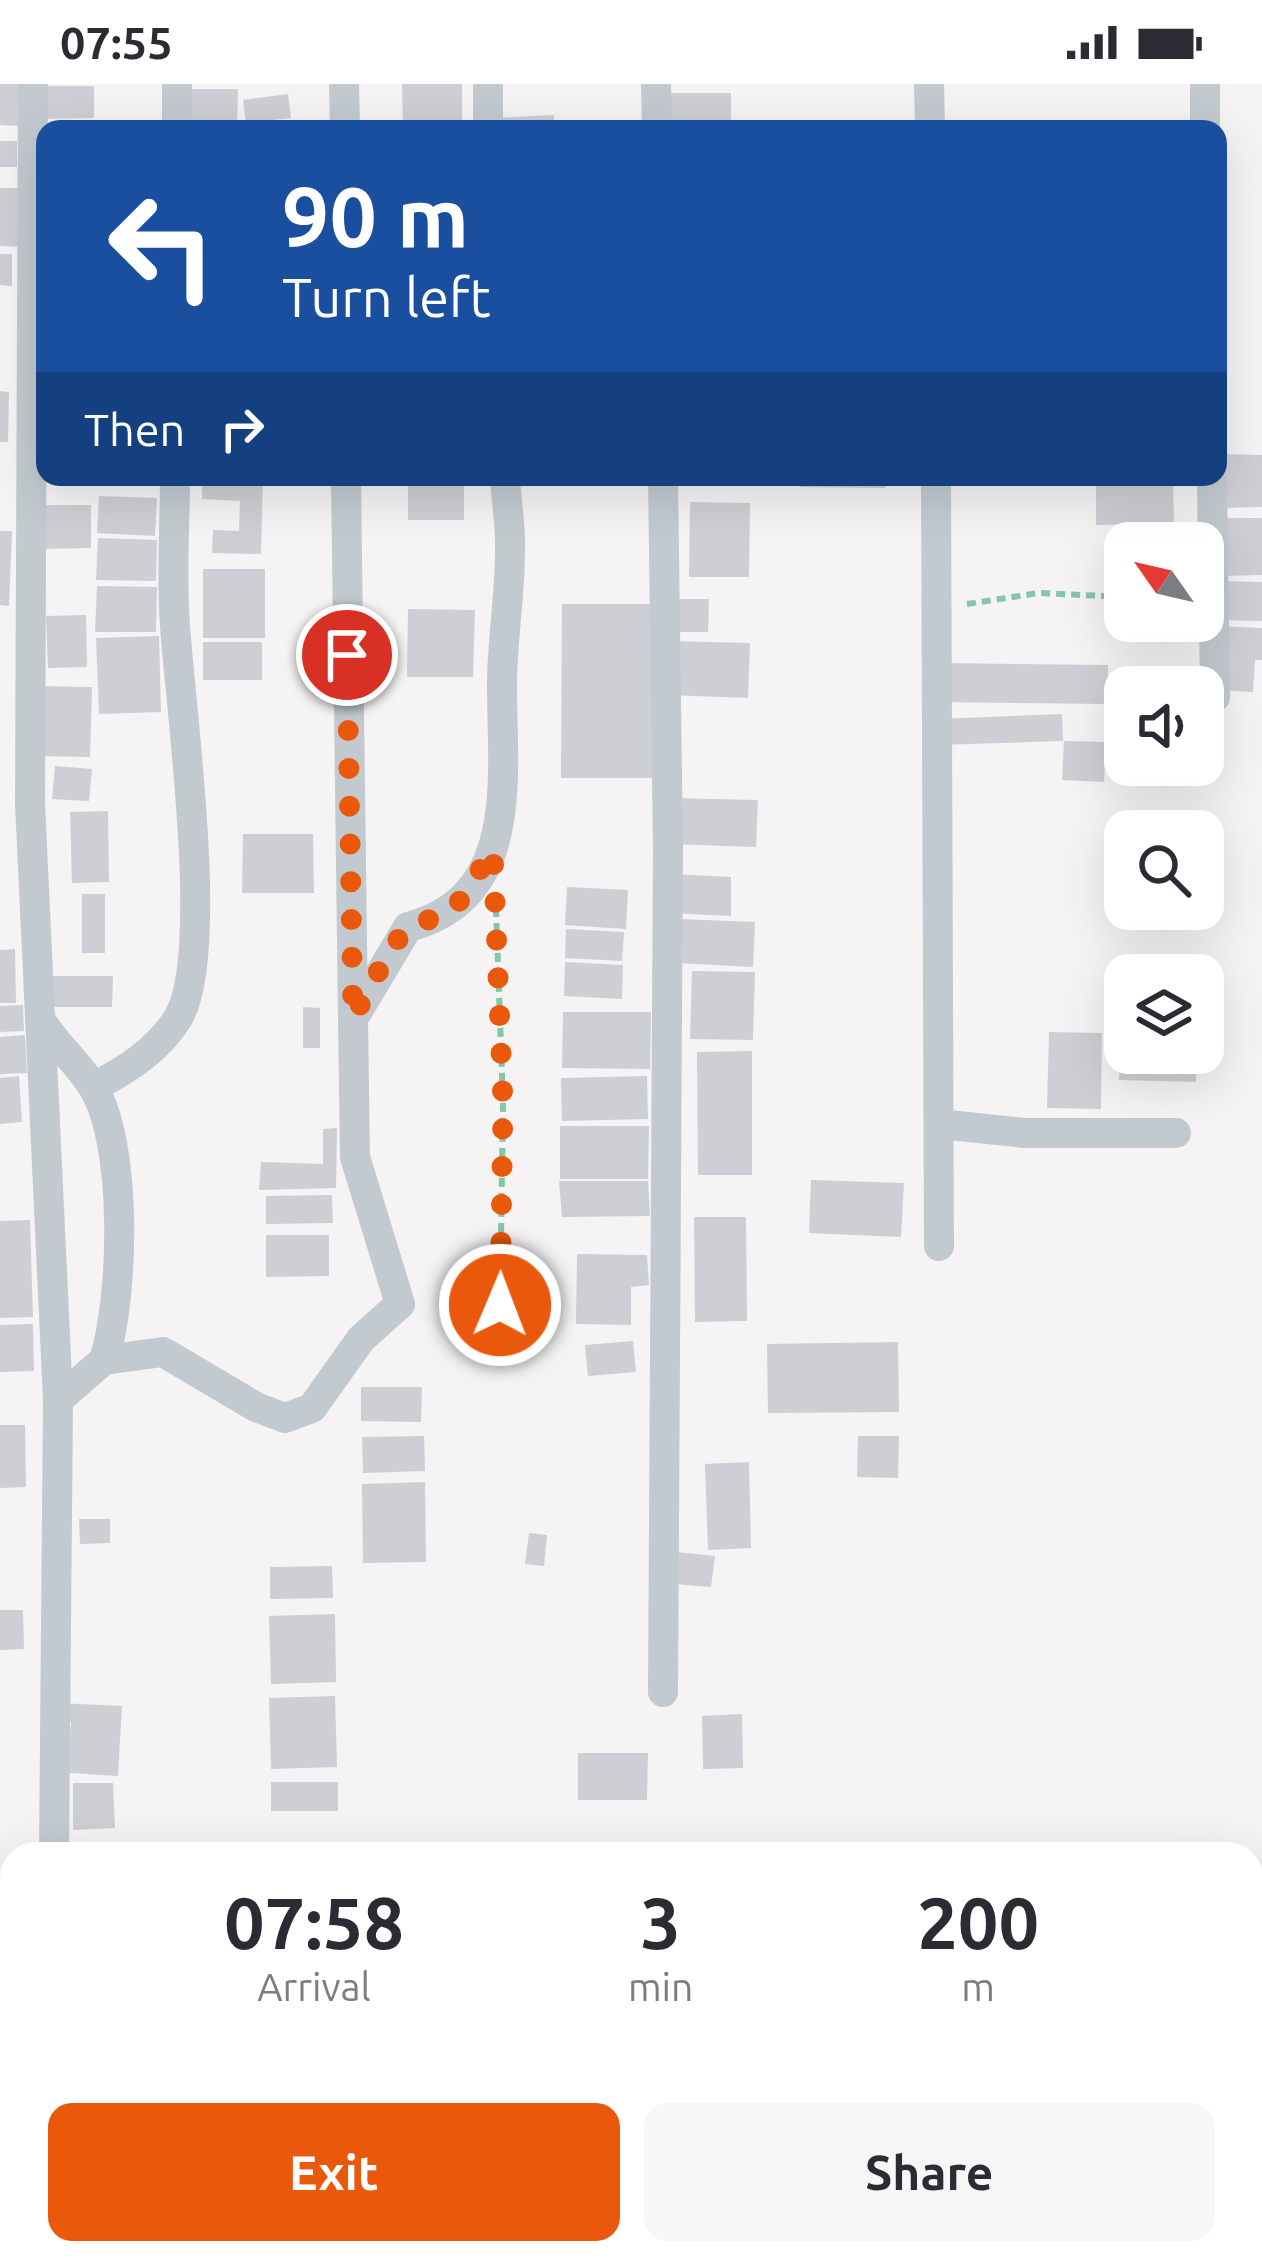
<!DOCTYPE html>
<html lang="en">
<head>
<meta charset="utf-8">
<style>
  body { margin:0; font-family:Ubuntu,sans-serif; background:#f7f7f7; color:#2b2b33; height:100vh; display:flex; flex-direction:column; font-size:45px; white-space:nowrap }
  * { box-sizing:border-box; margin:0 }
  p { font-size:39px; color:#7c7c81 }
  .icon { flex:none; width:66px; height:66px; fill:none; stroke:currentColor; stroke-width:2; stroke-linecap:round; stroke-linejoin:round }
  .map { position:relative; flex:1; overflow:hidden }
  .details { position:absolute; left:0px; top:1758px; width:1263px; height:423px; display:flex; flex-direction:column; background:#fff; border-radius:36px 36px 0 0; box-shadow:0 12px 48px #0002 }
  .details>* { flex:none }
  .hud { position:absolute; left:36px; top:36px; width:1191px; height:366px; border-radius:24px; box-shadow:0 12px 48px #0002; background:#1a4fa0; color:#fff; overflow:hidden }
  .needle { width:78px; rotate:304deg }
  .tools { position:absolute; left:1104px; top:438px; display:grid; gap:24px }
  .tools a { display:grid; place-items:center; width:120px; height:120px; border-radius:24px; background:#fff; box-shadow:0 12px 48px #0002; font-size:60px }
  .pin { position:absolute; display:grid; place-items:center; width:102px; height:102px; color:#fff; margin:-51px; border:6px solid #fff; border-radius:50%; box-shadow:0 3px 12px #0007 }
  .me { position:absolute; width:132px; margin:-66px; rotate:1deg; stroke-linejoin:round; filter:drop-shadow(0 0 9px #0008) }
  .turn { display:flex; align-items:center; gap:42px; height:252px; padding:0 48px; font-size:54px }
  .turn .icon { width:156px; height:156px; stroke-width:2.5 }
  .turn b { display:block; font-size:84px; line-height:102px }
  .then { display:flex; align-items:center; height:114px; padding:0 48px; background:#0003; gap:24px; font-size:45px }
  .eta { display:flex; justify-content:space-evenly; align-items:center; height:204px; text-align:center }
  .eta b { font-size:72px; font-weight:700; line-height:84px }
  .action { display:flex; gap:24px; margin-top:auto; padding:24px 48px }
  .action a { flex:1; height:138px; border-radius:24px; background:#ea580c; color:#fff; font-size:48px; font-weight:700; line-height:138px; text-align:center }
  .action a+a { background:#f7f7f7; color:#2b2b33 }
  .status { display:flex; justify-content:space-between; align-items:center; height:84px; padding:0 60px; background:#fff; direction:ltr }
  .status svg { height:33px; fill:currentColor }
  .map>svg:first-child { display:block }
  .building { fill:#cdcfd4 }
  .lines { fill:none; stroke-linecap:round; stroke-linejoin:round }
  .path { stroke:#82c7a6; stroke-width:6; stroke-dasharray:9 6; stroke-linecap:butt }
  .minor { stroke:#c2cad0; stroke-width:30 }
  .route { stroke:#ea580c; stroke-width:21; stroke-dasharray:0 37.8 }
</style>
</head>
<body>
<div class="status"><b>07:55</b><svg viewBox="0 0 49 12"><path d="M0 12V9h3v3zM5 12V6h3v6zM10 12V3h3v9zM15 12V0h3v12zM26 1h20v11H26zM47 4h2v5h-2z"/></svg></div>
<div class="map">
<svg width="1262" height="2179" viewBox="0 0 1262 2179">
  <rect width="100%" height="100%" fill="#f5f3f3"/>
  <path class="building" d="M0,0H21L19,42L0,41Z
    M402,0H462V44H403Z
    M33,2H94V34L34,35Z
    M180,5H238L237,45H179Z
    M660,9H731V45H660Z
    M288,10L291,34L246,39L243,16Z
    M554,31V45H493V34Z
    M0,57H17V83H0Z
    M0,104H23L20,163L0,162Z
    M0,170H12V202L0,201Z
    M0,307L9,308L8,358H0Z
    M1220,370L1262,371V423L1219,424Z
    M202,393H263L261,470L212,469L213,446L239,447L240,417L202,415Z
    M408,393H464V436H408Z
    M800,393H885V404L800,403Z
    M1096,393H1173L1174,439L1096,441Z
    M99,412L157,414L155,452L97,449Z
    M690,418L750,419L749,493H689Z
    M41,421H91V464L40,465Z
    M1218,434H1262V491L1218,492Z
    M0,447H12L9,522L0,521Z
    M98,454L157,456L156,497L96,496Z
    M203,485H265V554H203Z
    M1218,497L1262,498V537L1217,536Z
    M97,502L157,503L156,548H95Z
    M671,515H709L708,548H670Z
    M562,520H653L652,694H561Z
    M408,525L475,526L473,593H407Z
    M86,531L87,583L48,584L46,532Z
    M1218,542L1262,544V576H1255L1253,608L1216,606Z
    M159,552L161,628L99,630L96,554Z
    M671,557L750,559L748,614L669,611Z
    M203,558H262V596H203Z
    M936,579L1108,581V620L935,618Z
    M37,602L92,603L90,673L34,672Z
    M1062,630L1063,657L938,661L937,635Z
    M1064,657L1106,658L1104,698L1062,696Z
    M55,682L92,685L89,717L52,715Z
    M669,714L758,716L756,763L668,760Z
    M108,727L109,798L72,799L70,728Z
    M243,750H313L314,809H242Z
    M671,790L731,793V832L669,829Z
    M567,803L628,806L626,845L565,841Z
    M82,810H105V869H82Z
    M679,835L755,838L753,883L677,879Z
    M566,845L624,848L622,877L565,874Z
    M15,865L16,919H0V866Z
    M565,878L623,881L622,915L564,912Z
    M692,887L755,888L753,956L690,955Z
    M53,892H113L112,923H53Z
    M23,921L24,947L0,948V922Z
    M303,923L320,924V964H303Z
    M563,928H651L650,985L562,984Z
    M1121,931L1125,969H1197L1196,998L1119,996Z
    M1049,948L1102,949L1101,1025L1047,1024Z
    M25,951L27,989L0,990V953Z
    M752,967V1091H698L697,968Z
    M19,992L22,1038L0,1040V994Z
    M647,992L648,1035L562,1037L561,994Z
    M560,1042H649L648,1095H560Z
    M337,1044L336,1104L259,1106L261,1078L323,1080V1045Z
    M811,1096L904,1099L901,1153L809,1149Z
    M559,1097H648L650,1132L562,1133Z
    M332,1111L333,1139L266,1140V1112Z
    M694,1133H746L747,1237L695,1238Z
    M30,1136L33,1233L0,1234V1137Z
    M266,1151H329V1192L266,1193Z
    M577,1170L647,1171L649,1201L631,1203V1241L576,1240Z
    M33,1240L34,1287L0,1288V1241Z
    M633,1257L636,1288L588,1292L585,1261Z
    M898,1258L899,1328L768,1329L767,1260Z
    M361,1303H422L421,1338L361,1337Z
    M0,1341H25L26,1403L0,1404Z
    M424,1352L425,1387L363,1389L362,1353Z
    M858,1352H899L898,1394L857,1393Z
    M749,1378L751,1464L708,1466L705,1380Z
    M425,1398L426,1478L363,1479L362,1400Z
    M79,1435H110V1459L80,1460Z
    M529,1449L547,1451L544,1482L525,1480Z
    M676,1468L715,1472L711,1503L673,1500Z
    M332,1482L333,1514L270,1515V1483Z
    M0,1526H23L24,1565L0,1566Z
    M335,1530L336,1598L271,1600L269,1532Z
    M335,1612L337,1683L271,1685L269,1614Z
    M58,1619L122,1622L118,1692L55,1688L69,1671L71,1638L56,1637Z
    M742,1630L743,1684L703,1685L702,1632Z
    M578,1669H648L647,1716H578Z
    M271,1698H338V1727H271Z
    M73,1699H113L115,1744L73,1746Z
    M12,1957V2003L0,2006V1960Z"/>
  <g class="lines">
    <path class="path" d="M967,520L1039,509L1125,513
      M496,824L503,1019L500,1221"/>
    <path class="minor" d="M33,0L30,719L58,1316L54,1770
      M344,0L345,45
      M656,0L657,45
      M929,0L930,45
      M1205,0V45
      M177,45V0
      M488,45V0
      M346,393L353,935
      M663,393L668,765L663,1608
      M936,393L939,1162
      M1212,393L1215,613
      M42,938C57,962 79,980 93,1003C128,1060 124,1213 104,1276L58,1316
      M93,1003C124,988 159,965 178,934C216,871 180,622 175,541C171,492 175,442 175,393
      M939,1040L1025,1049H1176
      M104,1276L163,1268L256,1323L285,1334L312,1324L361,1255L400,1220L355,1073L353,935L408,843C524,813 501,687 502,595C503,552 510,509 510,466C511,442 506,417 505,393
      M0,1938L12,1935
      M135,2179L145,2169"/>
  </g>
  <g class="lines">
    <path class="route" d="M347,571L353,934L392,863L408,843L453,827L493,766L503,1019L500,1221"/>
  </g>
</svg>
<div class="tools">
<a><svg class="needle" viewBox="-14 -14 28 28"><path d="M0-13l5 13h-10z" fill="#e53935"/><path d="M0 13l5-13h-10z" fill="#7c7c81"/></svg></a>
<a><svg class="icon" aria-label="sound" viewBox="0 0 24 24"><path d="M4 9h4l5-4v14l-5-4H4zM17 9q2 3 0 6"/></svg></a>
<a><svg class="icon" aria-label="search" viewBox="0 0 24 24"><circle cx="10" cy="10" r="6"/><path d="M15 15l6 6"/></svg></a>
<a><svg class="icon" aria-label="layers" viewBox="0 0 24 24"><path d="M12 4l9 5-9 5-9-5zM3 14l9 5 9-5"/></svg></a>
</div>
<div class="pin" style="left:347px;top:571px;background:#d93025"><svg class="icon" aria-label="arrive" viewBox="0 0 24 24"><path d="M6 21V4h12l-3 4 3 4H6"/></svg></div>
<svg class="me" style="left:500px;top:1221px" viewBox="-20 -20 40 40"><circle r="17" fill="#ea580c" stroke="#fff" stroke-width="3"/><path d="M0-11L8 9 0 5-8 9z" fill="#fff"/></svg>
<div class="hud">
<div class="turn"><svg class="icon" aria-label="left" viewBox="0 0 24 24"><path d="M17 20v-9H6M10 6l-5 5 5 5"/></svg><div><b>90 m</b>Turn left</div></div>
<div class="then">Then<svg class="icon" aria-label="right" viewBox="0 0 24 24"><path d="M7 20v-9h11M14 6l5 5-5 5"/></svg></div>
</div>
<section class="details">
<div class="eta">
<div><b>07:58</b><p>Arrival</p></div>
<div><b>3</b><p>min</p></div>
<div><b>200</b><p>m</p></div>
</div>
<div class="action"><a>Exit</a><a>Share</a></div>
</section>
</div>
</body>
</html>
